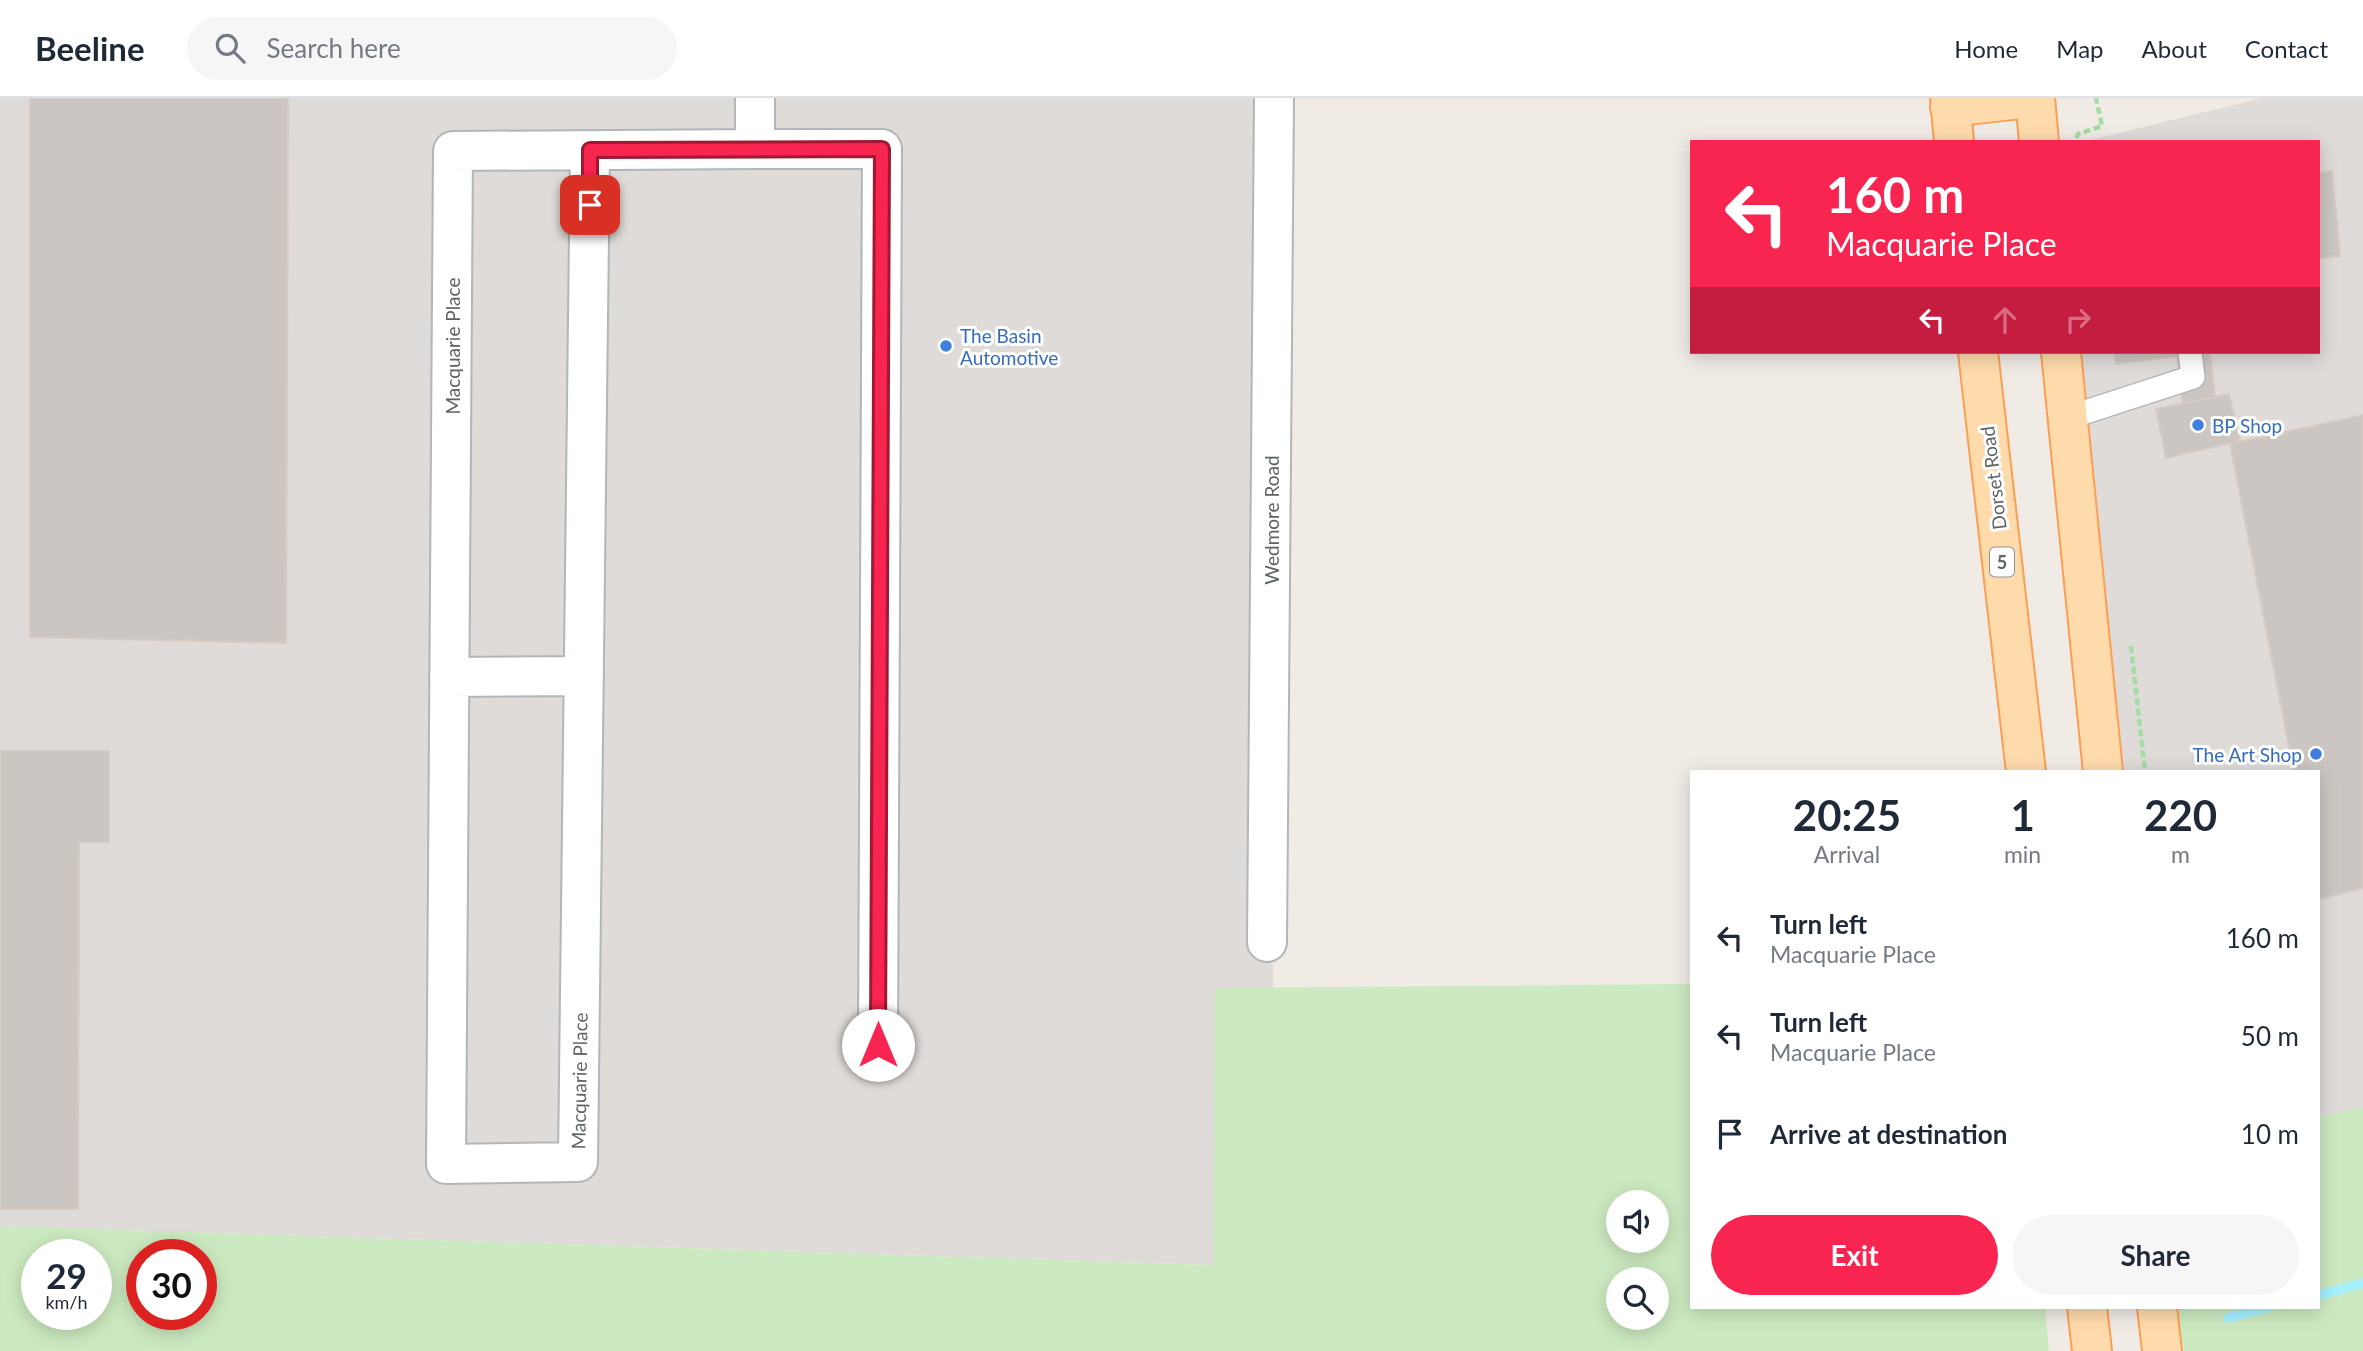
<!DOCTYPE html>
<html lang="en">
<head>
<meta charset="utf-8">
<style>
  body { margin:0; font-family:Lato,sans-serif; background:#f6f6f7; color:#1f2937; height:100vh; display:flex; flex-direction:column; font-size:26px; white-space:nowrap }
  * { box-sizing:border-box; margin:0 }
  p { font-size:23px; color:#747a83 }
  .icon { flex:none; width:38px; height:38px; fill:none; stroke:currentColor; stroke-width:2; stroke-linecap:round; stroke-linejoin:round }
  .map { position:relative; flex:1; overflow:hidden }
  .details { position:absolute; left:1690px; top:672px; width:630px; height:539px; display:flex; flex-direction:column; background:#fff; border-radius:0px; box-shadow:0 4px 18px #0003 }
  .details>* { flex:none }
  .banner { position:absolute; left:1690px; top:42px; width:630px; height:214px; border-radius:0px; box-shadow:0 4px 18px #0003; background:#f7254f; color:#fff; overflow:hidden }
  .fabs { position:absolute; left:1606px; top:1092px; display:grid; gap:14px }
  .fabs a { display:grid; place-items:center; width:63px; height:63px; border-radius:50%; background:#fff; box-shadow:0 4px 18px #0003; font-size:35px }
  .speed { position:absolute; left:21px; top:1141px; display:flex; gap:14px; font-size:35px; font-weight:700; text-align:center }
  .speed>* { display:grid; place-content:center; width:91px; height:91px; border-radius:50%; background:#fff; box-shadow:0 4px 18px #0003; line-height:1 }
  .speed small { font-size:18px; font-weight:400 }
  .speed .limit { border:10px solid #d22; background:#fff; color:#111 }
  .pin { position:absolute; display:grid; place-items:center; width:60px; height:60px; color:#fff; margin:-30px; border-radius:14px; box-shadow:0 4px 10px #0006 }
  .me { position:absolute; width:77px; margin:-38px; rotate:0deg; stroke-linejoin:round; filter:drop-shadow(0 0 5px #0008) }
  .turn { display:flex; align-items:center; gap:24px; height:147px; padding:0 21px; font-size:32px }
  .turn .icon { width:91px; height:91px; stroke-width:2.5 }
  .turn b { display:block; font-size:49px; line-height:60px }
  .lanes { display:flex; align-items:center; height:66px; padding:0 21px; background:#0003; justify-content:center; gap:35px; direction:ltr }
  .lanes .off { opacity:.35 }
  .eta { display:flex; justify-content:space-evenly; align-items:center; height:119px; text-align:center }
  .eta b { font-size:42px; font-weight:700; line-height:49px }
  .button { display:flex; gap:14px; margin-top:auto; padding:14px 21px }
  .button a { flex:1; height:80px; border-radius:42px; background:#f7254f; color:#fff; font-size:28px; font-weight:700; line-height:80px; text-align:center }
  .button a+a { background:#f6f6f7; color:#1f2937 }
  ul { padding:0; list-style:none }
  li { display:flex; align-items:center; gap:21px; height:98px; padding:0 21px }
  li div { flex:1 }
  li b { display:block; font-size:26px }
  li em { font-style:normal }
  header { display:flex; align-items:center; gap:42px; box-sizing:border-box; height:98px; padding:0 35px; background:#fff; border-bottom:2px solid #e0e1e3 }
  header strong { font-size:33px }
  nav { display:flex; gap:38px; margin-inline-start:auto; font-size:24px }
  .search { width:490px; height:63px; background:#f6f6f7; display:flex; align-items:center; gap:18px; box-sizing:border-box; padding:0 24px; border-radius:38px; color:#747a83; font-size:26px }
  .map>svg:first-child { display:block }
  .industrial { fill:#dfdbd8 }
  .green { fill:#cceac1; fill-rule:evenodd }
  .lines { fill:none; stroke-linecap:round; stroke-linejoin:round }
  .stream { stroke:#a7f1ff; stroke-width:10 }
  .building { fill:#ccc6c3; stroke:#d6cbc3; stroke-width:2 }
  .service-casing { stroke:#b1b6b9; stroke-width:26 }
  .minor-casing { stroke:#b1b6b9; stroke-width:42 }
  .primary-casing { stroke:#fd9e53; stroke-width:42 }
  .path { stroke:#a3dda3; stroke-width:4.5; stroke-dasharray:7 3.5; stroke-linecap:butt }
  .service { stroke:#fff; stroke-width:23 }
  .minor { stroke:#fff; stroke-width:38 }
  .primary { stroke:#ffdbac; stroke-width:38 }
  .route-casing { stroke:#a11833; stroke-width:18 }
  .route { stroke:#f7254f; stroke-width:12 }
  .shop-dot { fill:#3f7fe0; stroke:#fff; stroke-width:2.5 }
  .labels { text-anchor:middle; dominant-baseline:central; stroke-width:6; stroke-linejoin:round; paint-order:stroke }
  .shield { fill:#fff; stroke:#8e9295; stroke-width:2 }
  .shield-label { font-size:18px; font-weight:bold; fill:#5d6467 }
  .shop-label { font-size:19px; fill:#366cbe; stroke:#fff; text-anchor:start }
  .street-label { font-size:19px; fill:#5d6467; stroke:#fff }
</style>
</head>
<body>
<header>
<strong>Beeline</strong>
<div class="search"><svg class="icon" aria-label="search" viewBox="0 0 24 24"><circle cx="10" cy="10" r="6"/><path d="M15 15l6 6"/></svg>Search here</div>
<nav><a>Home</a><a>Map</a><a>About</a><a>Contact</a></nav>
</header>
<div class="map">
<svg width="2363" height="1253" viewBox="0 0 2363 1253">
  <rect width="100%" height="100%" fill="#f1ebe6"/>
  <path class="industrial" d="M0,0H1272L1273,890L1215,891L1214,1167L0,1128Z
    M2262,0H2363V1009L2319,1019V674H2112L2069,254H2319V44H2082Z"/>
  <path class="green" d="M1692,886V1209H2045L2049,1253H0V1128L1213,1167L1215,890ZM1619,1104H1657V1143H1619ZM37,1157H96V1216H37ZM142,1157H201V1216H142ZM1619,1181H1657V1220H1619Z
    M2363,1009V1253H2184L2177,1209H2319V1019Z"/>
  <g class="lines">
    <path class="stream" d="M2319,1197L2363,1185
      M2228,1220L2269,1209"/>
  </g>
  <path class="building" d="M30,0H288L286,545L30,539Z
    M2332,73L2340,158L2319,160V75Z
    M2114,254H2221L2210,255L2215,299L2183,306L2177,258L2116,266Z
    M2229,296L2240,343L2166,360L2156,311Z
    M2363,317V790L2319,801V674H2294L2230,346Z
    M0,653H109V744H79L78,1111H0Z"/>
  <g class="lines">
    <defs>
      <path id="service" d="M2067,320L2193,279L2190,254"/>
      <path id="minor" d="M755,51H882L878,947
        M590,52L578,1064L446,1066L453,53L755,51V0
        M449,579L584,578
        M1267,844L1274,0"/>
      <path id="primary" d="M1950,0L1954,44
        M2035,0L2039,44
        M1950,9L2029,0
        M1978,254L2026,674
        M2061,254L2103,674
        M2087,1209L2092,1253
        M2157,1209L2162,1253"/>
    </defs>
    <use href="#service" class="service-casing"/>
    <use href="#minor" class="minor-casing"/>
    <use href="#primary" class="primary-casing"/>
    <path class="path" d="M2076,40L2078,36L2102,28L2096,0
      M2131,548L2145,674"/>
    <use href="#service" class="service"/>
    <use href="#minor" class="minor"/>
    <use href="#primary" class="primary"/>
  </g>
  <g class="lines">
    <defs>
      <path id="route" d="M590,107V52L882,51L878,947"/>
    </defs>
    <use href="#route" class="route-casing"/>
    <use href="#route" class="route"/>
  </g>
  <g class="shop-dot">
    <circle cx="946" cy="248" r="7"/>
    <circle cx="2198" cy="327" r="7"/>
    <circle cx="2316" cy="656" r="7"/>
  </g>
  <g class="labels">
    <rect class="shield" x="1990" y="449.5" width="24" height="29" rx="5"/>
    <g class="shield-label">
      <text x="2002" y="464">5</text>
    </g>
    <g class="shop-label">
      <text x="960" y="237">The Basin<tspan x="960" dy="22">Automotive</tspan></text>
      <text x="2212" y="327">BP Shop</text>
      <text x="2302" y="656" text-anchor="end">The Art Shop</text>
    </g>
    <g class="street-label">
      <text transform="translate(452 248) rotate(-90)">Macquarie Place</text>
      <text transform="translate(1993 380) rotate(-97)">Dorset Road</text>
      <text transform="translate(1271 422) rotate(-90)">Wedmore Road</text>
      <text transform="translate(579 983) rotate(-89)">Macquarie Place</text>
    </g>
  </g>
</svg>
<div class="fabs">
<a><svg class="icon" aria-label="sound" viewBox="0 0 24 24"><path d="M4 9h4l5-4v14l-5-4H4zM17 9q2 3 0 6"/></svg></a>
<a><svg class="icon" aria-label="search" viewBox="0 0 24 24"><circle cx="10" cy="10" r="6"/><path d="M15 15l6 6"/></svg></a>
</div>
<div class="speed"><div>29<small>km/h</small></div><div class="limit">30</div></div>
<div class="pin" style="left:590px;top:107px;background:#d93025"><svg class="icon" aria-label="arrive" viewBox="0 0 24 24"><path d="M6 21V4h12l-3 4 3 4H6"/></svg></div>
<svg class="me" style="left:878px;top:947px" viewBox="-20 -20 40 40"><circle r="19" fill="#fff"/><path d="M0-13L10 11 0 6-10 11z" fill="#f7254f"/></svg>
<div class="banner">
<div class="turn"><svg class="icon" aria-label="left" viewBox="0 0 24 24"><path d="M17 20v-9H6M10 6l-5 5 5 5"/></svg><div><b>160 m</b>Macquarie Place</div></div>
<div class="lanes"><svg class="icon" aria-label="left" viewBox="0 0 24 24"><path d="M17 20v-9H6M10 6l-5 5 5 5"/></svg><svg class="icon off" aria-label="ahead" viewBox="0 0 24 24"><path d="M12 20V5M6 11l6-6 6 6"/></svg><svg class="icon off" aria-label="right" viewBox="0 0 24 24"><path d="M7 20v-9h11M14 6l5 5-5 5"/></svg></div>
</div>
<section class="details">
<div class="eta">
<div><b>20:25</b><p>Arrival</p></div>
<div><b>1</b><p>min</p></div>
<div><b>220</b><p>m</p></div>
</div>
<ul>
<li><svg class="icon" aria-label="left" viewBox="0 0 24 24"><path d="M17 20v-9H6M10 6l-5 5 5 5"/></svg><div><b>Turn left</b><p>Macquarie Place</p></div><em>160 m</em></li>
<li><svg class="icon" aria-label="left" viewBox="0 0 24 24"><path d="M17 20v-9H6M10 6l-5 5 5 5"/></svg><div><b>Turn left</b><p>Macquarie Place</p></div><em>50 m</em></li>
<li><svg class="icon" aria-label="arrive" viewBox="0 0 24 24"><path d="M6 21V4h12l-3 4 3 4H6"/></svg><div><b>Arrive at destination</b></div><em>10 m</em></li>
</ul>
<div class="button"><a>Exit</a><a>Share</a></div>
</section>
</div>
</body>
</html>
